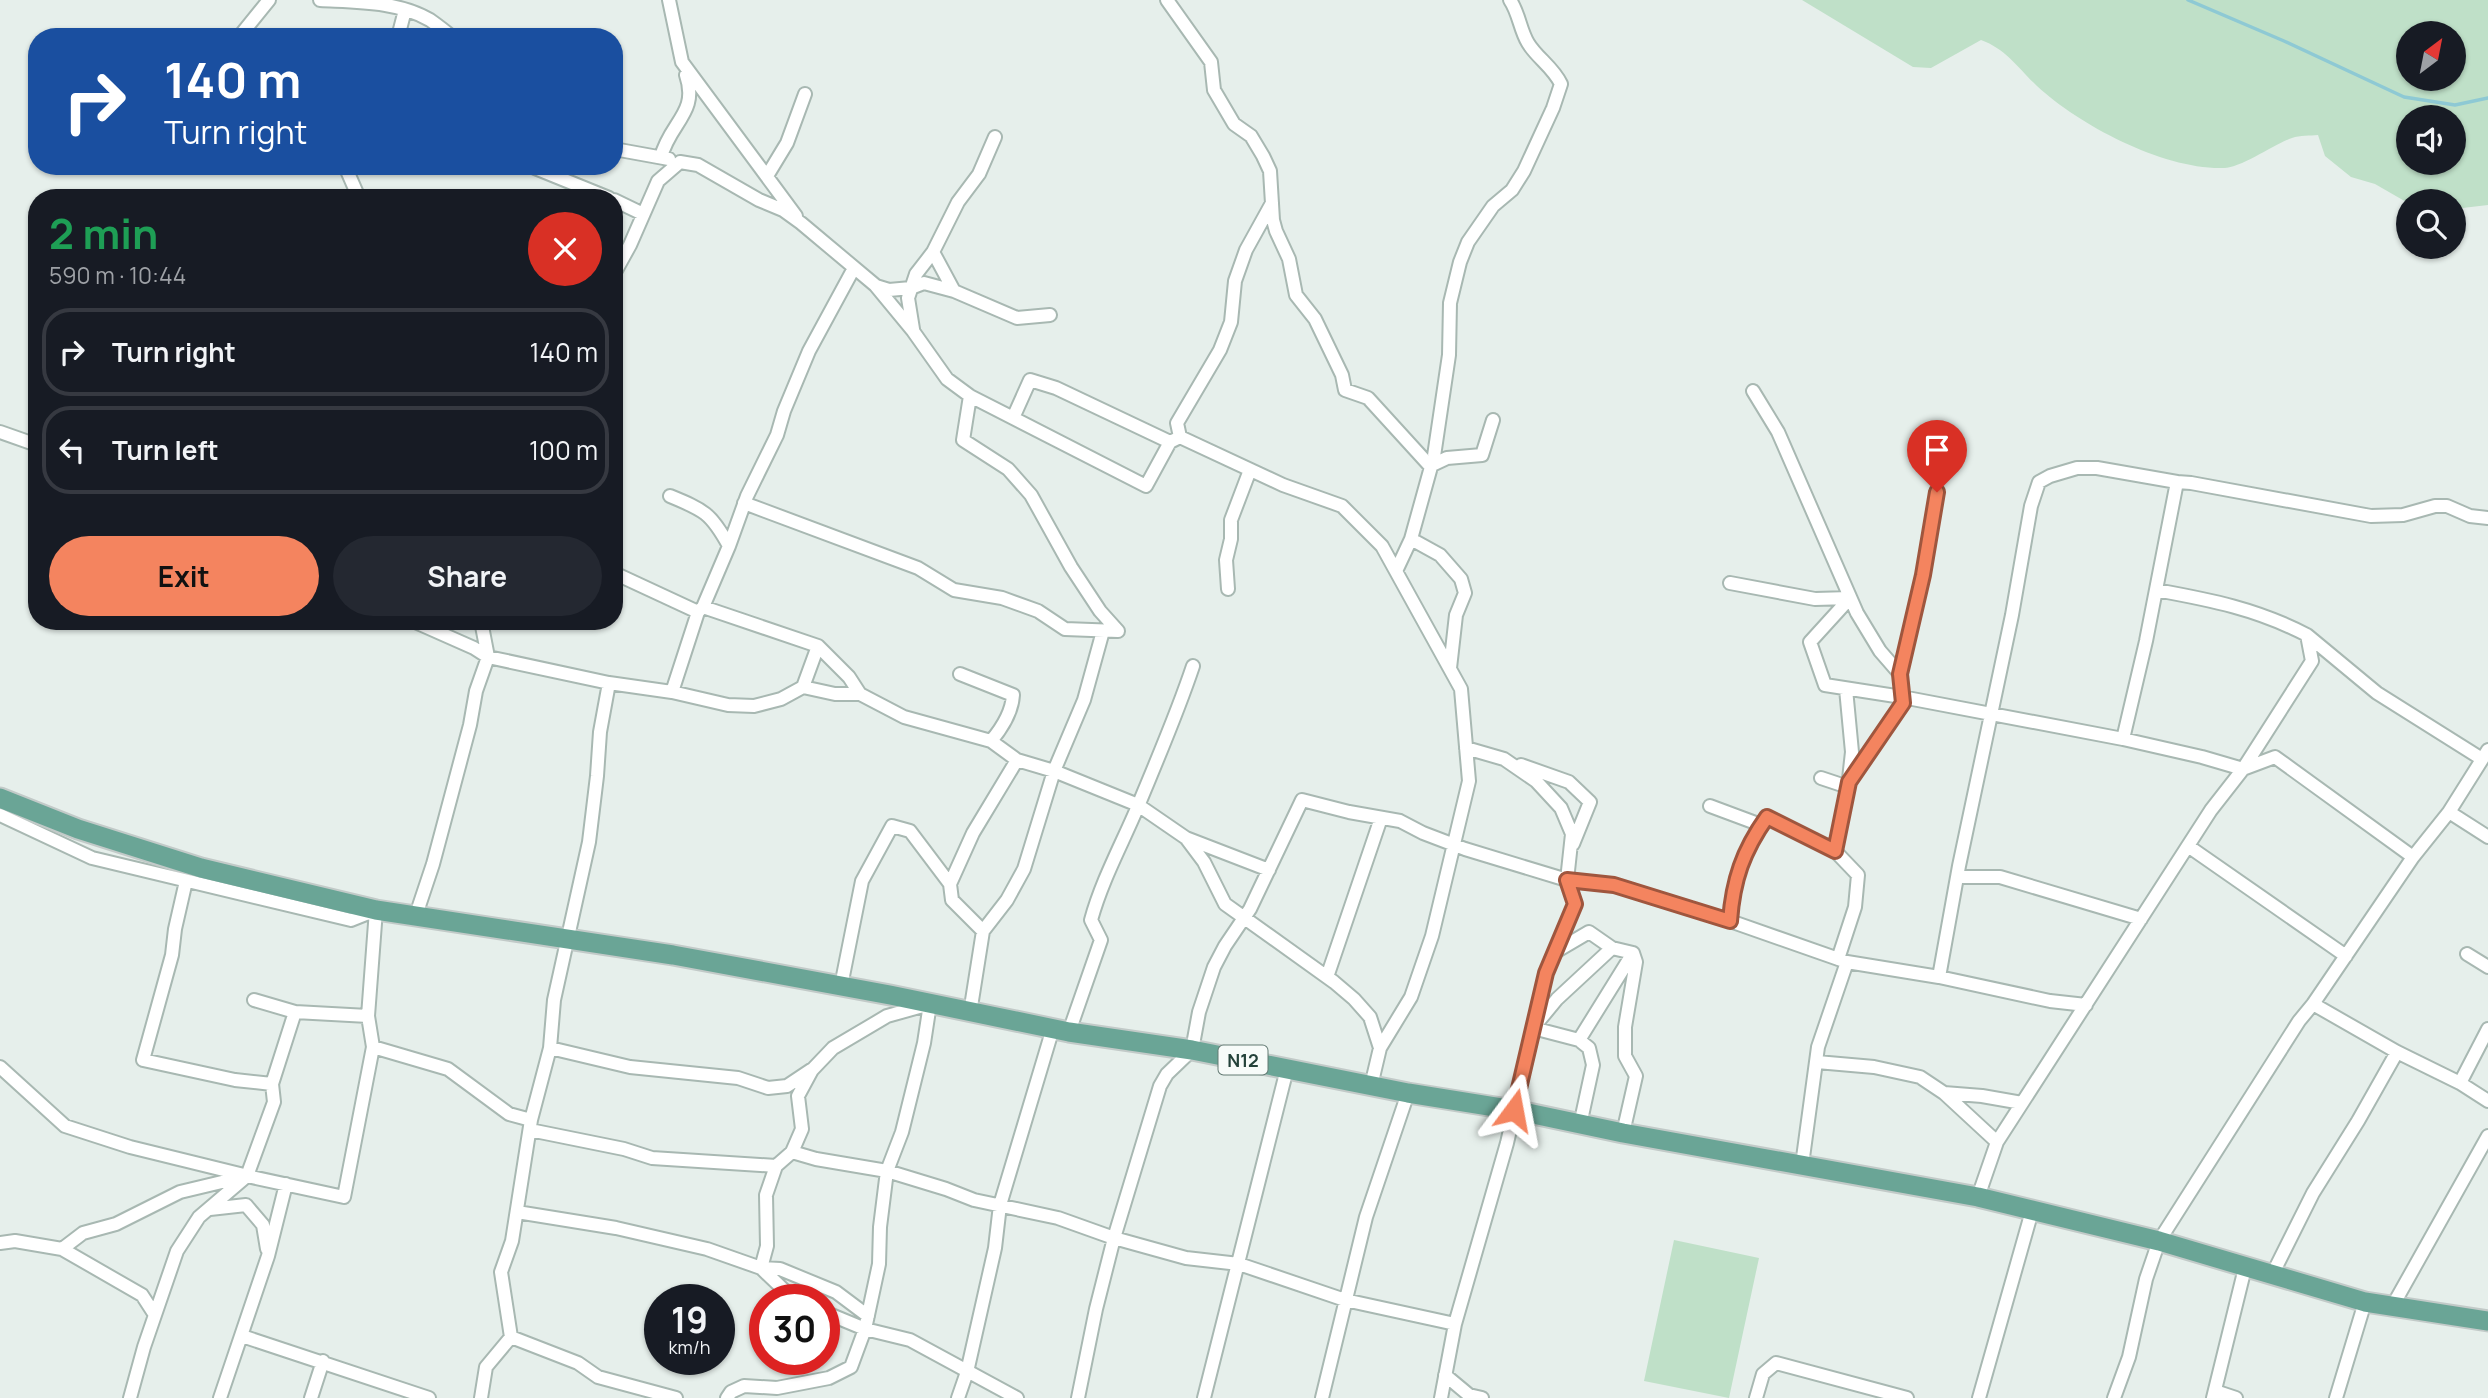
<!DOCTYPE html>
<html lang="en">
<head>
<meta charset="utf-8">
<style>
  body { margin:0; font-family:Manrope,sans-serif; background:#242831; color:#f1f3f6; height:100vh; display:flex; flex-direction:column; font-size:26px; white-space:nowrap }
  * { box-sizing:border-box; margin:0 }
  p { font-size:23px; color:#9ea1a6 }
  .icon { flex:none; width:38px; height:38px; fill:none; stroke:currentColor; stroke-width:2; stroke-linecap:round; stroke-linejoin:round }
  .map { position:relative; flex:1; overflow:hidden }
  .side { position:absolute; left:28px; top:189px; width:595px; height:441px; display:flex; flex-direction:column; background:#171b24; border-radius:28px; box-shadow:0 2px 5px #0004 }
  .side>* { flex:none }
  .banner { position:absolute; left:28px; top:28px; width:595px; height:147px; border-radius:28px; box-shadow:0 2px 5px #0004; background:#1a4fa0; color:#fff; overflow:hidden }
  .needle { width:46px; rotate:32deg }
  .fabs { position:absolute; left:2396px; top:21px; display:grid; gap:14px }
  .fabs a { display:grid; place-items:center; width:70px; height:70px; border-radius:50%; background:#171b24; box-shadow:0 2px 5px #0004; font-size:35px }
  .speed { position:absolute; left:644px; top:1284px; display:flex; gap:14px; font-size:35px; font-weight:700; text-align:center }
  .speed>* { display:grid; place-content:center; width:91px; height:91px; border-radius:50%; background:#171b24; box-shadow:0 2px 5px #0004; line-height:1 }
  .speed small { font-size:18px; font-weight:400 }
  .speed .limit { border:10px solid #d22; background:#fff; color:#111 }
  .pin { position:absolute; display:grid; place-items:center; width:60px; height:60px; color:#fff; margin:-72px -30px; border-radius:50% 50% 50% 0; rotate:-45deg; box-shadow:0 0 7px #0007 }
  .pin .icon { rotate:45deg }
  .me { position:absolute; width:77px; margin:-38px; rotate:13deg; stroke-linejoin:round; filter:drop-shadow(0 0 5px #0008) }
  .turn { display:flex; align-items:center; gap:24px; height:147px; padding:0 21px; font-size:32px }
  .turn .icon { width:91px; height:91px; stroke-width:2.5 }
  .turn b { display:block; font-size:49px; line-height:60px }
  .round { display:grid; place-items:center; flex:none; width:74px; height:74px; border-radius:37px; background:#242831 }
  .overview { display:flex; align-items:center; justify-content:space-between; height:119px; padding:0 21px }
  h1 { font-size:42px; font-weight:700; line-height:52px; color:#1e9e55 }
  .primary-button { display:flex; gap:14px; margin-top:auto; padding:14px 21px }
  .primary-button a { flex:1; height:80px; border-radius:42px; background:#f4845f; color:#111; font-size:28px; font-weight:700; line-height:80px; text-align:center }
  .primary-button a+a { background:#242831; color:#f1f3f6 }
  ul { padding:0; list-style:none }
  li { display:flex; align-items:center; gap:21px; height:88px; margin:0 14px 10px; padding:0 7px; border:4px solid #363941; border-radius:28px }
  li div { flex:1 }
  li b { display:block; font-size:26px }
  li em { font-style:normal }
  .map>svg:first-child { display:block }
  .green { fill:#bfe0c8; fill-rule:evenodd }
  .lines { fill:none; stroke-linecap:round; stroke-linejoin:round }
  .stream { stroke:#8ec9d4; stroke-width:3.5 }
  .street-casing { stroke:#a8b8b2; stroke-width:16 }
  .primary-casing { stroke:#c2cac8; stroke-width:23 }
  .street { stroke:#fff; stroke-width:12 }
  .primary { stroke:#6aa596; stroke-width:19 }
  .route-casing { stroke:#9f563e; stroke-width:18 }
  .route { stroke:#f4845f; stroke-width:12 }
  .labels { text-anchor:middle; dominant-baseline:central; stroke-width:5; stroke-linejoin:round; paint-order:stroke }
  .shield { fill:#f7fbf9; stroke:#637a73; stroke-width:2 }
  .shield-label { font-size:18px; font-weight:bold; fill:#24423a }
</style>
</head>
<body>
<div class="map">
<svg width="2488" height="1398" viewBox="0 0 2488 1398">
  <rect width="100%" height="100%" fill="#e6efeb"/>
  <path class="green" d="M1802,0H2488V205L2454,209V201L2408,203L2375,184L2351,177L2325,156L2318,135C2310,136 2300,135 2292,138C2274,144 2241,168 2224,168C2165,170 2080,126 2037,86C2018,68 2006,49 1981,40L1931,68L1913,67ZM2408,33H2454V79H2408ZM2408,117H2454V163H2408Z
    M1674,1240L1759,1258L1729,1398L1644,1381Z"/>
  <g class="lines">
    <path class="stream" d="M2188,0L2284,41L2404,97L2455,105L2488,98"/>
    <defs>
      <path id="street" d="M320,0C356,2 398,1 430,20C437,25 445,31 452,37
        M669,0L682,62L796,216
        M1167,0L1211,62L1214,90L1234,124L1251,136L1263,156L1270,171L1273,220L1276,231L1289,259L1296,295L1315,319L1342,375L1345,390L1368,398L1430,466L1447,458L1482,455L1493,420
        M239,37L269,0
        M398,37L405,10
        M614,149L669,159
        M661,157C670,122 699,113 686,75
        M345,166L359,198
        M535,168L609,198
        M767,176L787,143L805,94
        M614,200L643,214
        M933,252L954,291L1017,318L1050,315
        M614,274L630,245L658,181L680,162L698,165L759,200L783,210L801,223L875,285L913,331L947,379L970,396L1146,486L1170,442L1180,437L1283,485L1342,506L1382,546L1461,689L1469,781L1432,936L1411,997L1380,1048L1371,1086
        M876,286L889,290L911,288L924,283L954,291
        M913,329L908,298L916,274L933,252L958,202L979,174L995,137
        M1753,391L1778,432L1857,613L1880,651L1900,674L1902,697L2123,739L2202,757L2243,769L2275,757L2413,857
        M970,396L963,440L1008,469L1031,495L1071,567L1100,611L1118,631
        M1013,418L1030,380L1056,388L1170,442
        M0,432L37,445
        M1180,437L1177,423L1220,350L1231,322L1235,281L1246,250L1272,203
        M670,496C704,510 711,513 729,546
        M744,503L918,568L954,590L1002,598L1038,611L1065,629L1118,631
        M1411,539L1440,555L1461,579L1465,593L1456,615L1450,668
        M1396,571L1411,539L1434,456L1449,355L1450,303L1460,262L1468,242L1493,206L1512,190L1524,171L1553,108L1561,84C1553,67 1537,58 1528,43C1520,30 1519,13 1510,0
        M614,573L698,612
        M1730,583L1815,599L1850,598
        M1228,589L1226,560L1231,539V520L1250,470
        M2156,590C2211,600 2257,609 2307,635
        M703,607L818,646L849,677L860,694L904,717L991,741L1017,760L1054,771L1138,805L1186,838L1204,862L1225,904L1334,982L1354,999L1370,1017L1380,1048
        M413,621L474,648L488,657L609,683L672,692L728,705L754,706L781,699L803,687L835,694H860
        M960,674L1013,695C1012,712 1002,728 991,741
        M1900,674L1923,575L1937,492
        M803,687L818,646
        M1846,689L1852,752L1849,779
        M672,692L698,612L703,607L729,546L747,496L777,435L784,411L809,351L854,268
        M2123,739L2146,641L2177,482L2191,483L2371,516L2403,515L2435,506H2447L2470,516L2488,518
        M1521,765L1569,782L1590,802L1573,844
        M1821,778L1848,787
        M1710,806L1761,825
        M2449,812L2488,837
        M0,815L92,858L351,920L376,910L368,1016L373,1047L344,1197L247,1176L180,1192L116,1224L83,1233L62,1249
        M1186,838L1269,870
        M2188,846L2346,956
        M1957,877H2000L2141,919
        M186,881L175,929L172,955L143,1060L235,1080L272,1084L295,1012L254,1000
        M416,915L433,864L470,725L476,691L488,657L481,621
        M1730,921C1733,880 1743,851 1767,817L1835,851
        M983,931L1007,900L1024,869L1054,771L1084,700L1103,631
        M1612,948L1557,999L1533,1028L1579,1040L1633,953
        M1555,952L1589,932L1612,948L1633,953
        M2467,954L2488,967
        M1838,959L1855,907L1858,875L1835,851L1849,782L1903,703L1902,697L1825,685L1810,642L1850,598
        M1327,977L1381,818
        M1939,977L1959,866L2012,615L2031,506L2039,482L2050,476L2077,468H2097L2177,482
        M841,986L862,881L892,826L910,831L950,884
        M2313,1004L2397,1052L2460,1083L2488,1101
        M295,1012L368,1016
        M970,1013L983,931L952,900L950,884L973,833L1017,760
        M1069,1032L1101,940L1091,920C1102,880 1122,844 1138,806C1157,760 1177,714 1193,666
        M1579,1040L1589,1048L1593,1065L1580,1125
        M373,1047L448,1069L509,1114L531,1120
        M550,1048L630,1067L738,1078L768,1088L787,1086L811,1070
        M1817,1062L1874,1067L1920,1077L1944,1093L1982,1096L2022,1103
        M0,1067L65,1126L130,1147L244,1175
        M2460,1083L2488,1029
        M1944,1093L1997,1142
        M530,1130L624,1149L652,1158L776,1166L792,1152L802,1129L798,1096L812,1070L833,1048L887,1016L930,1004L924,1043L902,1132L887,1171L880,1227L879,1264L865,1329L851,1367L829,1378L777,1388L744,1386L731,1392L727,1398
        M1623,1133L1636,1076L1625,1056V1027L1636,962L1633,953
        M792,1152L816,1159L887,1171L946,1189L974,1200L1058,1218L1114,1238L1186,1258L1239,1264L1345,1300L1455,1324
        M1802,1165L1818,1047L1847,962
        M1978,1197L1997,1142L2211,810L2243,769L2312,661L2307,635L2377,693L2482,759
        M210,1209L246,1205L263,1225L267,1249
        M517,1212L616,1228L707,1249L761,1268L780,1269L836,1292L868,1316
        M0,1243L15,1241L62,1249L142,1295L155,1315
        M761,1268L767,1246L766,1195L776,1166
        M761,1268L784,1290L800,1300
        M2272,1275L2313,1193L2358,1121L2397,1052
        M2392,1307L2488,1136
        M824,1312L865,1329L910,1340L1017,1398
        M242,1336L429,1398
        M511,1337L501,1272L512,1241L531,1120L550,1048L554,1000L589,842L597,776L600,732L609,683
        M1445,1375L1469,1395L1482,1398
        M2215,1391L2236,1398
        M130,1398L144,1347L177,1251L199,1217L247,1176L274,1102L272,1084
        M220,1398L268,1256L286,1184
        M311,1398L323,1361
        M481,1398L486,1367L511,1337L578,1363L598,1377L676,1398
        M958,1398L967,1372L995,1248L1000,1205L1053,1028
        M1078,1398L1096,1309L1114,1238L1160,1086L1167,1074L1192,1050L1199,1012L1214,967L1225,946L1250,909L1302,800L1349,812L1400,821L1423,833L1465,849L1567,880L1614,885L1730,921L1847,962L1939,977L2050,1001L2086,1005
        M1204,1398L1287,1069
        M1322,1398L1366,1217L1408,1093
        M1441,1398L1455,1324L1507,1143L1546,973L1575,904L1567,880L1572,834L1561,808L1536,781L1504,759L1466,748
        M1756,1398L1763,1374L1776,1363L1907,1398
        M1979,1398L2032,1211
        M2114,1398L2129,1357L2146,1279L2159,1241L2299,1021L2313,1004L2413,857L2449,812L2488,750
        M2213,1398L2245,1268
        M2336,1398L2365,1302"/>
      <path id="primary" d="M0,798L78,829L201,868L376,910L673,955L890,995L1069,1032L1192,1050L1408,1093L1514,1110L1623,1133L1978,1197L2159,1241L2365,1302L2488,1321"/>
    </defs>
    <use href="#street" class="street-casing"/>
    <use href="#primary" class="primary-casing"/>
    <use href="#street" class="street"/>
    <use href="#primary" class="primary"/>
  </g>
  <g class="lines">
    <defs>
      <path id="route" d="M1514,1110L1546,973L1575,904L1567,880L1614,885L1730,921C1733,880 1743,851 1767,817L1835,851L1849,782L1903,703L1900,674L1923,575L1937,492"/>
    </defs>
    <use href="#route" class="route-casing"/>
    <use href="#route" class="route"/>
  </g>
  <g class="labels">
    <rect class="shield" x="1218.5" y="1045.5" width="49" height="29" rx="5"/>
    <g class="shield-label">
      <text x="1243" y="1060">N12</text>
    </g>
  </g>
</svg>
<div class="fabs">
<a><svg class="needle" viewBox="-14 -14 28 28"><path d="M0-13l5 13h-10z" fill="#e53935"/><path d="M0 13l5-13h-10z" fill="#9ea1a6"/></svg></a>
<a><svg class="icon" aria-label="sound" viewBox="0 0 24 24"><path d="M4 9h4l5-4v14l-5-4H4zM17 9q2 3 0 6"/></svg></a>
<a><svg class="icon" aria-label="search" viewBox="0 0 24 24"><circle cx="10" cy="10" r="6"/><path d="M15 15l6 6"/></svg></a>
</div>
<div class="speed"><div>19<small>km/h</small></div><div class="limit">30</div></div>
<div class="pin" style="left:1937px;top:492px;background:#d93025"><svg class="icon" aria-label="arrive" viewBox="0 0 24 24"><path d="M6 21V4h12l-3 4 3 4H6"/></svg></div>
<svg class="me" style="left:1514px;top:1110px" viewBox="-20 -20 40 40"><path d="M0-17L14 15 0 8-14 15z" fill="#f4845f" stroke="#fff" stroke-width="4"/></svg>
<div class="banner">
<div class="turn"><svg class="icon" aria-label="right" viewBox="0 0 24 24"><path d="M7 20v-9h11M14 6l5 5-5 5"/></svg><div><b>140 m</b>Turn right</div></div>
</div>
<section class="side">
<div class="overview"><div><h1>2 min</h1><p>590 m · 10:44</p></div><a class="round" style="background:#d93025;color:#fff"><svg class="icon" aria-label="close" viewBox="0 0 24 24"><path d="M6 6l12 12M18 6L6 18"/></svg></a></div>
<ul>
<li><svg class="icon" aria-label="right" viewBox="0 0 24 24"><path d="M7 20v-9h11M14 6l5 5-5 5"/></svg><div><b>Turn right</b></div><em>140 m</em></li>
<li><svg class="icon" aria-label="left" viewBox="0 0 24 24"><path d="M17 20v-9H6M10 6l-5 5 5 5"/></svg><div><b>Turn left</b></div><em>100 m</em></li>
</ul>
<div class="primary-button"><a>Exit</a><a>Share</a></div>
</section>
</div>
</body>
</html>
